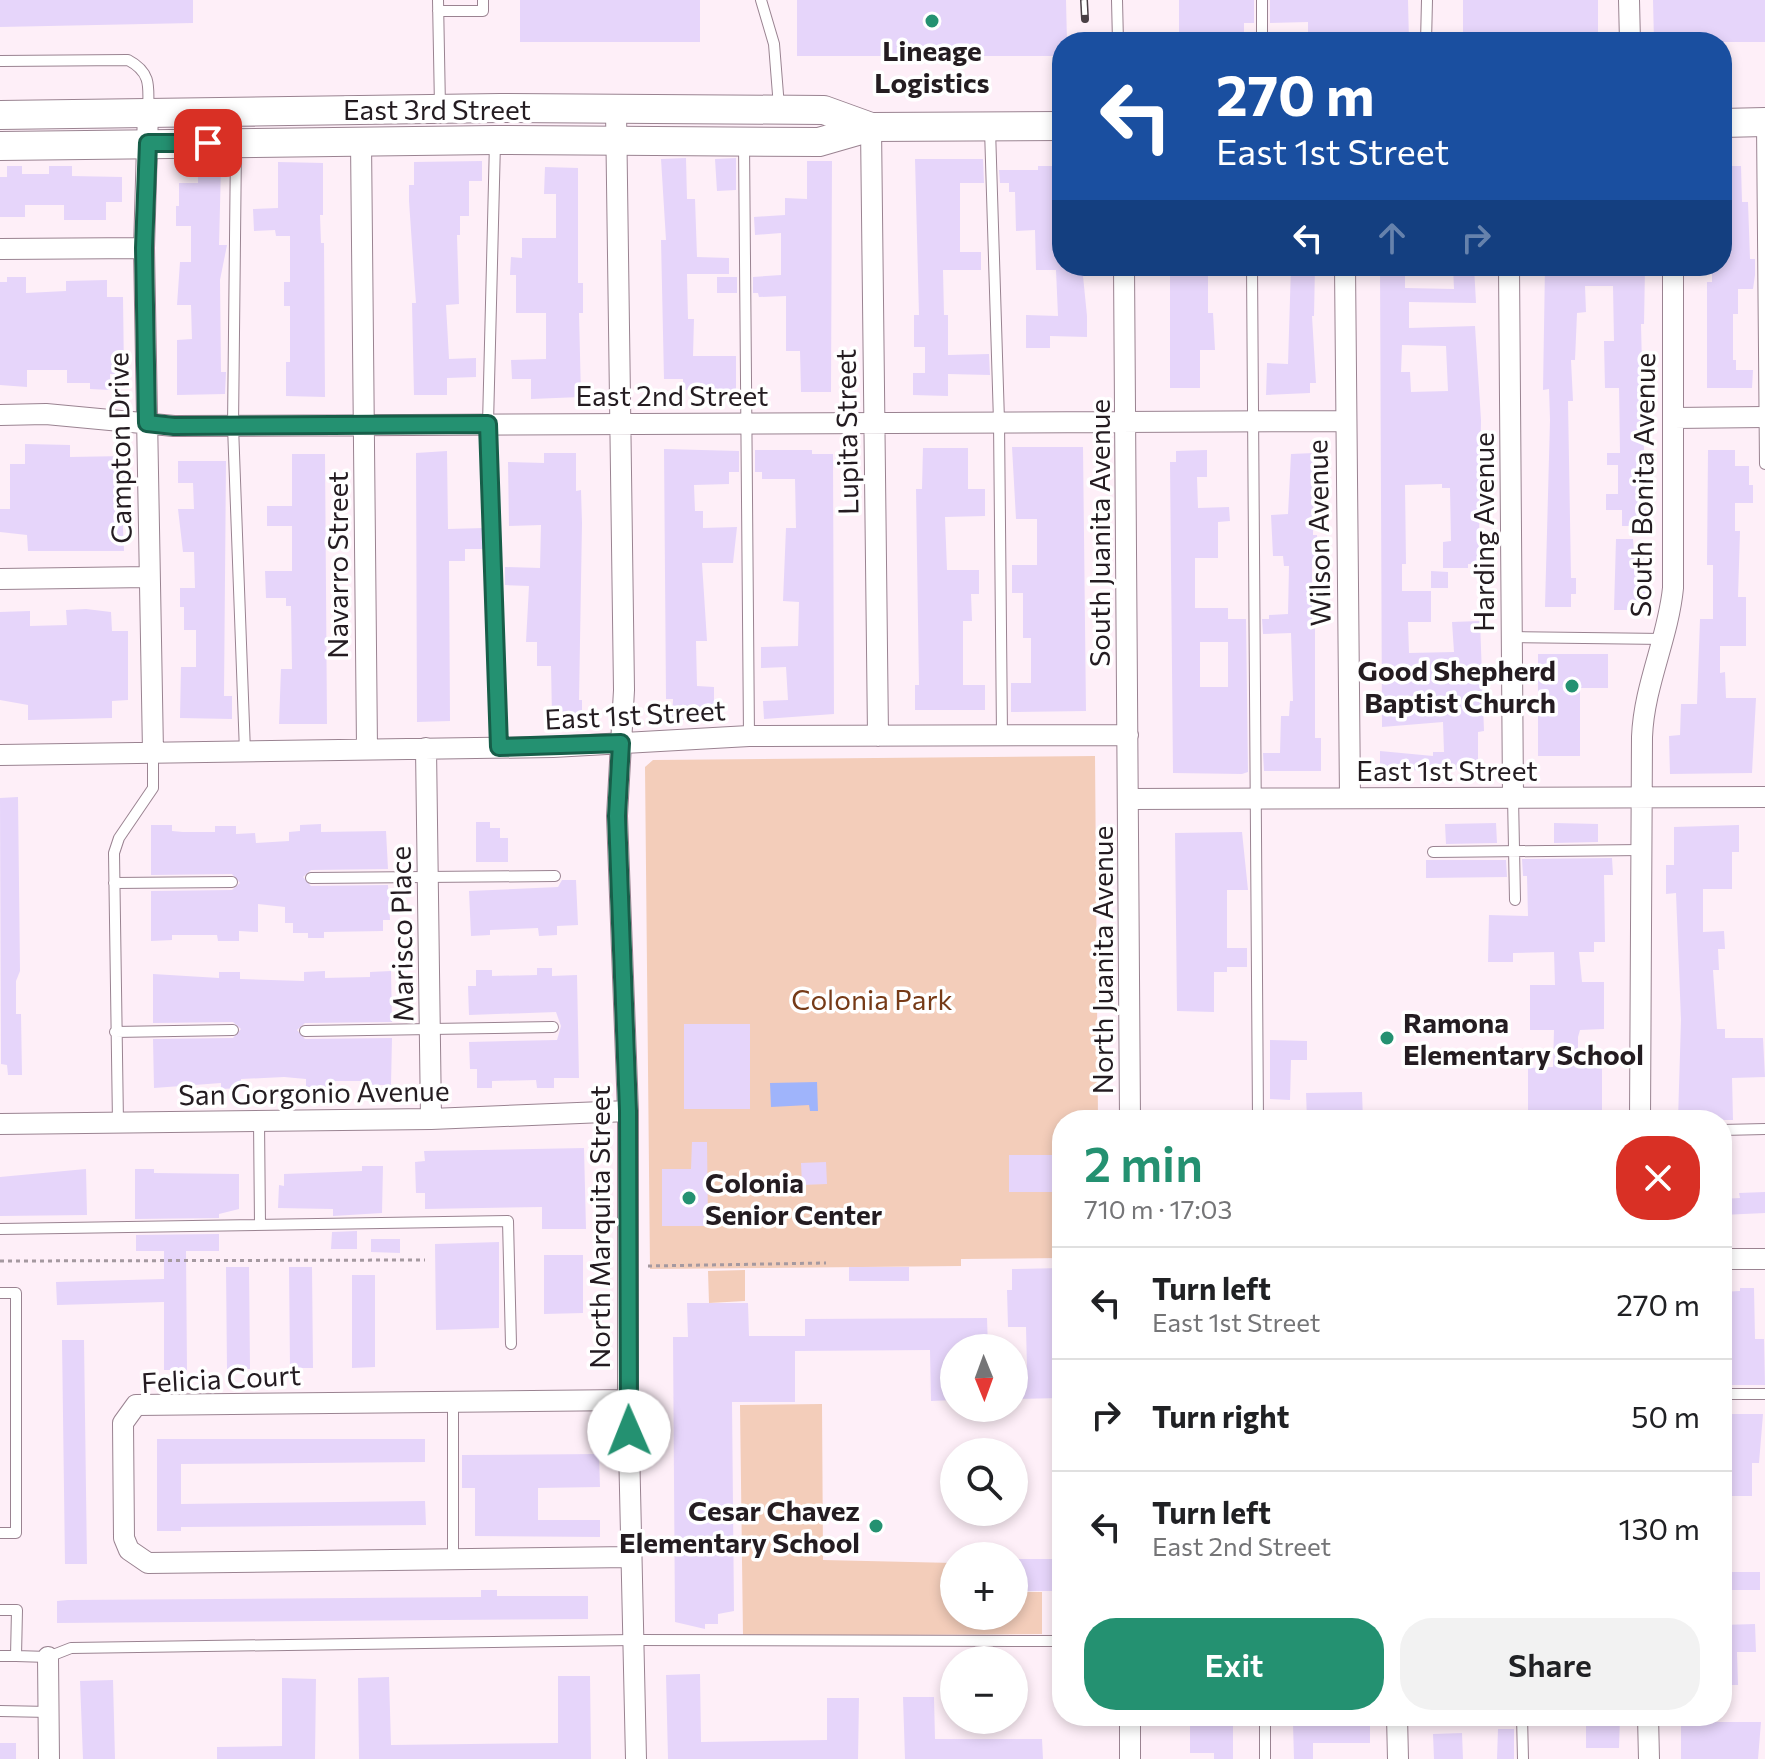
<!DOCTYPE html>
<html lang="en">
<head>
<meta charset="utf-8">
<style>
  body { margin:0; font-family:Commissioner,sans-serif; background:#f2f2f2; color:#202124; height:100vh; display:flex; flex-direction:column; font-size:30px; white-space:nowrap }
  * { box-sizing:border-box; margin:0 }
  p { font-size:26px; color:#757577 }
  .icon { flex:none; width:44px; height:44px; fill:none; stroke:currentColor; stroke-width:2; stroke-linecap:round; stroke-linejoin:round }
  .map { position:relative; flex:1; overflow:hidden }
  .drawer { position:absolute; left:1052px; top:1110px; width:680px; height:616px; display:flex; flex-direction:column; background:#fff; border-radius:32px; box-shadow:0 4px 12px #0003 }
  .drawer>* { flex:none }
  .guide { position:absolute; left:1052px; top:32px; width:680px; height:244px; border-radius:32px; box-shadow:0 4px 12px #0003; background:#1a4fa0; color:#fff; overflow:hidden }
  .needle { width:52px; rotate:179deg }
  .buttons { position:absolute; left:940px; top:1334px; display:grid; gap:16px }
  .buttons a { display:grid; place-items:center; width:88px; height:88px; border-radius:50%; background:#fff; box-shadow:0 4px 12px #0003; font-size:40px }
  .pin { position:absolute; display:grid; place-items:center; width:68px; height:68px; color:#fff; margin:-34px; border-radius:16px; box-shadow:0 4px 12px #0006 }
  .me { position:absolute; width:88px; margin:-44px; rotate:359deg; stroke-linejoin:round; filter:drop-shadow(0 0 6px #0008) }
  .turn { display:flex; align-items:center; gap:28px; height:168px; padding:0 32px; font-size:36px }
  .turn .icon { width:104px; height:104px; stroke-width:2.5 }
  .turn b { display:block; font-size:56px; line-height:68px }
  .lanes { display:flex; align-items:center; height:76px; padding:0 32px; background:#0003; justify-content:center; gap:40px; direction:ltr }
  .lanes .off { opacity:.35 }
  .round { display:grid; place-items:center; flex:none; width:84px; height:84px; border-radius:32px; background:#f2f2f2 }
  .head { display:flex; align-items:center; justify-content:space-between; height:136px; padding:0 32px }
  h1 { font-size:48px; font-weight:600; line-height:60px; color:#249171 }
  .action { display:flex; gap:16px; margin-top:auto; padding:16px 32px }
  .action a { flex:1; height:92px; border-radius:32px; background:#249171; color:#fff; font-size:32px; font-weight:600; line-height:92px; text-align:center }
  .action a+a { background:#f2f2f2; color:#202124 }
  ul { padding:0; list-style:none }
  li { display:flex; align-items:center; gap:24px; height:112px; padding:0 32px; border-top:2px solid #e0e0e0 }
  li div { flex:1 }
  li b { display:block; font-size:30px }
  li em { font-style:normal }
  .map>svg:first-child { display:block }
  .green { fill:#f3cdba }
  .water { fill:#9fb4fb }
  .building { fill:#e6d5fa; fill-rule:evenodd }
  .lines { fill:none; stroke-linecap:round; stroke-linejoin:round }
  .lane-casing { stroke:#9a8391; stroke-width:12 }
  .street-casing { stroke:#9a8391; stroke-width:22 }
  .secondary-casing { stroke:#9a8391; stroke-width:30 }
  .path { stroke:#a599a0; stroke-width:3; stroke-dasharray:4 4; stroke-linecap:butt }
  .lane { stroke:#fff; stroke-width:10 }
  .street { stroke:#fff; stroke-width:20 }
  .secondary { stroke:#fff; stroke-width:28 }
  .rail-casing { stroke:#493f45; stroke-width:8 }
  .rail { stroke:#fff; stroke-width:5; stroke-dasharray:15; stroke-linecap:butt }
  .route-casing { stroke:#175e49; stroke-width:20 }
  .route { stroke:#249171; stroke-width:14 }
  .poi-dot { fill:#249171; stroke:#fff; stroke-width:3 }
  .labels { text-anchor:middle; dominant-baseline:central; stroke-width:7; stroke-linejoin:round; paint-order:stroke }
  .poi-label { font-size:28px; font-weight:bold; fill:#241c21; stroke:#fff; text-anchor:end }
  .street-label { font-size:28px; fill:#241c21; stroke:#fff }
  .park-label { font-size:28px; fill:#763a17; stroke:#fff }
</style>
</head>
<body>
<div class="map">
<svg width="1765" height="1759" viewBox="0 0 1765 1759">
  <rect width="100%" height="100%" fill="#feeff8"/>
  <path class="green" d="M1095,756L1098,1120H1062V1258L961,1259V1266L650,1269L645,767L653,760Z
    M745,1270V1301L709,1303L708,1271Z
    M822,1404L823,1560L954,1563V1616H1014V1592H1042V1634L743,1636L740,1405Z"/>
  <path class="water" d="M817,1082L818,1111H810L809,1105L771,1107L770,1083Z"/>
  <path class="building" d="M0,0H193V23L0,27Z
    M520,0H700V42H520Z
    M797,0H1066L1067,42H1062V56H797Z
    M1179,0H1254V23H1244V42H1179Z
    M1270,0H1408L1409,42H1308V22L1270,23Z
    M1463,0H1598V42H1463Z
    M1653,0H1765V42H1654Z
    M686,158L687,199H695L697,257L729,258V274H687L688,319H694L693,356H736V400H716V390H683V379H664L661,240H666L661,159Z
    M736,158V190L717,191L715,159Z
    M915,159H983L984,183H960V252H981V270H943L944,315H948V355L989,354L990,375L948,374V396L913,395V373H925V347H914V315H919Z
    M482,161V181H469V216H460V235H457L459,304L446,305L449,359L476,358V377L447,378V395H414L412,303H416L409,201V185H414V162Z
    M807,161H832L831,392H801L800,351H786V296L759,297L758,293H753V277L781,275V233L755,235L754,217L785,215V198L807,199Z
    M278,162L323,163V215H320L321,243H324L325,397L286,396V362H290V306H284V282H290V236H276L275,230L254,231L253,209L278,208Z
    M7,166H22V174H49V166H72V176L122,177V202H106V220H64V205H25V217H0V177H7Z
    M1038,166H1062V266H1082L1087,316V337L1050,336V348H1026V315L1058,316L1056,270H1036L1035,230L1016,231L1015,192H1009V183H1000L999,170H1038Z
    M1722,166H1741L1742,202H1748L1750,259H1755V275L1753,289H1738V314H1733V360H1736V370H1753L1752,388H1707V282H1712V266H1722Z
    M198,167H221L219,245H227L220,280L221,372H226L225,394L177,395V340L192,339L191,305H177L180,262H191V226H176V206H179V183H198Z
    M545,167L578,168V283H583V313H579L581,397L531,399V379H512L511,360L546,359V313H516V275H510L511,257L522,258V238H556V194H544Z
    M1170,266H1208V313H1213L1215,350H1200V388H1170Z
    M1291,266H1315L1314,316H1312L1316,383H1310V393L1266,395L1267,363L1288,364Z
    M1380,266H1405V288L1454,289L1453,266H1474L1476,303L1409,302V328L1475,326L1481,420L1479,541H1484V564H1468V568H1443V542L1451,541L1450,488H1442V484L1405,485L1406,564H1402V591H1431V622H1408L1409,653L1454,652L1452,622L1480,621L1484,731L1478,732V769L1380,771V751L1433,756V752H1444L1443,722L1382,727ZM1402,345L1446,346L1448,391L1411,392L1410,372H1401Z
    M1545,266L1645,268L1644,324H1641L1644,453H1647V466H1640V494H1646V526H1622V510H1606V494H1618V465H1607V453H1620L1619,388H1605L1604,341H1614L1613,286H1585L1586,312L1577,313L1575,360H1571L1573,401H1568L1571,578H1576V594H1571V607H1545L1550,420L1549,389L1543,390Z
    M7,277H26V293L66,291V281L107,280V297H123L124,374H110V390L90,389V383H67V370H27V387L0,385V282H7Z
    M717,277H737V293H717Z
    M25,444L70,445V457L125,456L126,482H121L124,551H28L27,535L0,532V509H10V464H25Z
    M1012,447H1083L1086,711L1011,712V683H1031V638H1023V593H1012V565H1037V519H1016Z
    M923,448H968V489H985V516L945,517L947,570H979V594H971L972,621H963V685H985V710H915V685H919L916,489H922Z
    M664,449L739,451V472H729V484L694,485L695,511H703V528L737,527L733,563H702L707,641H696L697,686L714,687V713H702V720H672L673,699H666Z
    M755,450H812V454H833L834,714L764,719L763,701L788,700L786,667L761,668V647L798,646L799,602L783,601L786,528H796L795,479H762V472H755Z
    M1207,450V477H1197L1198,508L1229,507L1230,521L1218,522V558H1195V608H1228V619H1246L1248,772L1242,774L1173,773L1170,462H1176V451ZM1200,642H1228V687H1200Z
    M1708,450H1735V466H1749V485H1753V503H1735V531H1740L1738,597H1746V646H1720V673L1725,672L1726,698H1756L1752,773L1670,774L1669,736L1680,735L1681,704H1697L1700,619H1713V565H1707Z
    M447,451L448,529L484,528V549H465V561H449L450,721L417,722L416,453Z
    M544,453H576V491L581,490L582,523L579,700H582V715L552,716L551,666H537V642H526L529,586L505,585V567L540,568L541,525L509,526L508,462L544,463Z
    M1314,453L1313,535H1317L1318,565H1312V619H1315V738H1321V771H1264L1263,753H1280L1281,716H1289L1290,701H1293L1291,633L1263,634L1262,619H1269V615L1288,614L1289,566H1284L1283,556H1273L1271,515L1288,514L1291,454Z
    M292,454H325L327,724H279L281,669H292L291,606H286V598H266L265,571H292V526H267V506H292Z
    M178,461H226L224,696H232V719L180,718L181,667H196V630H184V607H180V588H195L194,552H183L178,509H194L193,483H178Z
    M1616,539H1633L1634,553H1644L1646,610H1614Z
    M1431,571L1448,572V588H1431Z
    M86,609L111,612L112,631H128V700L112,701V718L28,720V705L0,700V612L30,611V626L67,625L66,610Z
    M1538,654H1608V688H1580V756H1538Z
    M18,797L20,971L16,981V1014H21L22,1075H8L7,1065L1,1064L0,798Z
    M476,822H490V828H500V838H508V862H476Z
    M1496,823L1497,843L1446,844L1445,824Z
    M1554,823L1598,824V842L1554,843Z
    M321,824V832L386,831L388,869L311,870L303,877L311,886L388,885L390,920H383V931L324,932V938H308V933H293V923H285V907L258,904V932L239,931V941H218L217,935H172V940L151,941V891L232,890L240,883L232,874L151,875V825H172V831L183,832H215V826H236V834L255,833L256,843L289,841V832L300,831V825Z
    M1739,825V852H1732V889H1703V932L1724,931L1725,949H1718L1719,970H1713L1717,1029H1725V1038H1763L1765,1077L1732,1078L1733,1120H1678L1681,1020L1676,893L1666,894V865H1674V827Z
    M1242,832L1248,890H1227V948H1247V967H1227V972H1214V1012L1177,1011L1175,833Z
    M1612,858L1613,875H1604L1605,942H1594V952H1579L1582,982H1604V1029L1580,1030L1578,1037V1065H1602V1112H1578V1120H1552V1113H1528V1068L1553,1067L1554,1030H1530V985H1555L1554,952L1513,953V962H1488L1489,915L1528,916L1527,876H1523L1522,859Z
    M1426,860H1506L1507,877L1426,878Z
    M562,880H576L578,925L557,926V935L539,936L538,928L490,930V935L471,936L469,891L558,887Z
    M537,968H552V976L577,975L579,1078H554V1088H537L536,1080L492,1081V1088H477V1069H470L469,1042L557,1040L561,1026L556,1012L469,1015L468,986H476V970H492V976L537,975Z
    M325,971V978L370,977V972L391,971L392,1022L305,1023L297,1030L305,1039L392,1038L391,1085H371V1081H326V1087H306V1079L284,1077L241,1079V1088L221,1089V1083L154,1088L153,1039L233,1038L241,1029L233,1022L153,1023V974L219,978V972H240V979L304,981V972Z
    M684,1024H750V1109H684Z
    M1270,1040L1307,1041V1060H1291L1290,1100L1270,1099Z
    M1362,1092L1363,1120H1307L1306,1093Z
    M692,1142H707L708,1226H662V1169H691Z
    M584,1148L586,1229H542V1207L425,1209V1193H416L415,1162L425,1161L424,1151Z
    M1009,1155H1062V1192H1009Z
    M826,1162L827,1184L802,1185L801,1163Z
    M362,1166H383L382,1213L333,1216V1209L278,1208L279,1185L284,1186V1174L362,1171Z
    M86,1169L87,1215L0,1216V1177Z
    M135,1169H154V1173L239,1174V1209L219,1214V1218L135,1219Z
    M1765,1192V1213L1722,1215V1199L1740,1198L1739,1193Z
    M357,1231V1249H331L332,1232Z
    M219,1234V1251H186L187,1370H164V1302L57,1305L56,1282L164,1279V1251H136V1235Z
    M371,1239H400V1253L371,1252Z
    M499,1242V1328L436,1330L435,1244Z
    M544,1255H583V1313L544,1314Z
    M226,1267H249L250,1369H227Z
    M289,1267H312L313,1368H290Z
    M849,1267H909V1281H849Z
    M1062,1268V1398L1014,1399V1372L1027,1369L1026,1327H1008L1007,1290H1012V1269Z
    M352,1275H375V1367L352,1368Z
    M1740,1288H1754L1755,1339H1764L1765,1385H1722V1292L1740,1291Z
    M687,1303H748L749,1336H805V1319L987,1318L988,1348H954V1400L931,1401L930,1350L795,1351V1402H732L734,1611L718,1614V1624H705V1629L675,1622L673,1337H688Z
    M62,1340H84L87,1564H65Z
    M1722,1414H1763L1759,1463H1752V1496H1722V1466H1731L1732,1427L1722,1428Z
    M157,1439H425V1462L181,1464V1504L425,1501L426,1525L181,1527V1531H157Z
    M599,1454L600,1487L538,1488V1520H600V1537L475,1536V1488H462V1455Z
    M1014,1559H1062V1591H1014Z
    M1722,1572H1760V1590H1722Z
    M481,1590H497V1596H588V1619L57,1623V1601L68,1600L481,1597Z
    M1755,1624L1756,1652H1737L1738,1685H1722V1625Z
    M700,1674L701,1742L827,1740V1698H859L858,1759H668L666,1675Z
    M558,1676H590L591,1759H359L358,1678L389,1677L391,1745L558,1743Z
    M282,1678L316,1679L315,1759H217V1747L282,1746Z
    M113,1680L115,1759H83L80,1681Z
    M903,1697H934L935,1739H1042L1043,1759H905Z
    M1190,1716H1233V1759H1214V1753H1190Z
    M1586,1716H1620L1619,1748H1586Z
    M1681,1716H1715V1722H1761L1758,1759H1681Z
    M1370,1723V1743H1313V1759H1294L1293,1724Z
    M1498,1729H1514V1759H1497Z
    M1462,1733L1463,1759H1434L1433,1734Z
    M0,1743H16V1759H0Z"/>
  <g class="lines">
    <defs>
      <path id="lane" d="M438,0L440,107
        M761,0L774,44L779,107
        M1117,0L1118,42
        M1262,0V42
        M438,11H483V0
        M1426,42L1427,0
        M0,61L128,60C151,72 149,86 148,110
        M1762,124L1765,464
        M990,129L999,421L1002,734
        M495,142L488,424L499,747
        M744,142L749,736
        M236,146L233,426L245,752
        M1252,266L1258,1120
        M1511,637L1664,639
        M1513,797L1515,900
        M1433,852L1643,850
        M311,878L555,876
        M114,883L232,882
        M305,1031L553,1027
        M115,1032L233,1030
        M259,1121L260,1225
        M118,1123L114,853L119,838L153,788V753
        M1722,1130L1765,1129
        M0,1229L508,1221L511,1344
        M0,1293H16V1533H0
        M1722,1394H1765
        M453,1400V1560
        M0,1610H17L16,1656L48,1657L71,1648L633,1640L1062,1641
        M0,1656H16
        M0,1711L49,1712
        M1265,1716V1759
        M1522,1716L1523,1759"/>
      <path id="street" d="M1629,0L1630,42
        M616,110L624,690L617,816L628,1111V1400L636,1759
        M148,112L144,248L153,752
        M871,127L878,736
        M361,141L367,748
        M0,249L144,248
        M1124,266L1130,1120
        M1345,266L1350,798
        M1509,266L1513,797
        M0,415L46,414L174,426L1345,421
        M1674,418L1765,417
        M0,579L149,577
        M426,748L431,1119
        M0,755L553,747L749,736L1128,735
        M1130,799L1765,797
        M1640,1120L1642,737C1644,685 1668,639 1673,588V266
        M0,1124L431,1119L628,1111
        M1722,1259H1765
        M628,1400L136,1405L123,1423L124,1538L129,1550L148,1563L631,1557
        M48,1657L49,1759
        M1397,1716L1398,1759
        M1648,1716L1649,1759
        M1130,1759V1716"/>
      <path id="secondary" d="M0,115L500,108L824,110L871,127
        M1722,123L1765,122
        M0,146L495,140L819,142L871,127L1062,126"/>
    </defs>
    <use href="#lane" class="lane-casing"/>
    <use href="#street" class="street-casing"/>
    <use href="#secondary" class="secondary-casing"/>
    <path class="path" d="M0,1261L425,1260
      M648,1266L826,1263"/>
    <use href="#lane" class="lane"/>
    <use href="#street" class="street"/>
    <use href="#secondary" class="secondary"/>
    <defs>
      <path id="rail" d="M1084,0L1085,19"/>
    </defs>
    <use href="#rail" class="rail-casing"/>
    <use href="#rail" class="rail"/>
  </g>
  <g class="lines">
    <defs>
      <path id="route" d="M208,143H148L144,248L147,423L174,426L488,424L499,747L621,743L617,816L628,1111L629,1431"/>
    </defs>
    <use href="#route" class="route-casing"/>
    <use href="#route" class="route"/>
  </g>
  <g class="poi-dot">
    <circle cx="932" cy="21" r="8"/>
    <circle cx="1572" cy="686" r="8"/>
    <circle cx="1387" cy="1038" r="8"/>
    <circle cx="689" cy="1198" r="8"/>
    <circle cx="876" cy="1526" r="8"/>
  </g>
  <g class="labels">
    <g class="poi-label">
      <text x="932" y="50" text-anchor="middle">Lineage<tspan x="932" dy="32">Logistics</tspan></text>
      <text x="1556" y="670">Good Shepherd<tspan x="1556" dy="32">Baptist Church</tspan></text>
      <text x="1403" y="1022" text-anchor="start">Ramona<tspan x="1403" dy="32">Elementary School</tspan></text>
      <text x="705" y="1182" text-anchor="start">Colonia<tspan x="705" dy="32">Senior Center</tspan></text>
      <text x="860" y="1510">Cesar Chavez<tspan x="860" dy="32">Elementary School</tspan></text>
    </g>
    <g class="street-label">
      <text x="437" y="109">East 3rd Street</text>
      <text x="672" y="395">East 2nd Street</text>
      <text transform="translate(846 432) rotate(-91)">Lupita Street</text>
      <text transform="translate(119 448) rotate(-91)">Campton Drive</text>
      <text transform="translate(1642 485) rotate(-89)">South Bonita Avenue</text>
      <text transform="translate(1483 532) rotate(-90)">Harding Avenue</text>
      <text transform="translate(1099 533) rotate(-90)">South Juanita Avenue</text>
      <text transform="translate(1318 533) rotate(-91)">Wilson Avenue</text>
      <text transform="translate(337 565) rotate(-90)">Navarro Street</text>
      <text transform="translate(635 714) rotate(-3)">East 1st Street</text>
      <text x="1447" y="770">East 1st Street</text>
      <text transform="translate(401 934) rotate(-91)">Marisco Place</text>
      <text transform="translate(1102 960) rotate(-90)">North Juanita Avenue</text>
      <text transform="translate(314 1092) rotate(-1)">San Gorgonio Avenue</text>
      <text transform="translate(599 1227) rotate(-90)">North Marquita Street</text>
      <text transform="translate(221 1378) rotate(-3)">Felicia Court</text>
    </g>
    <g class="park-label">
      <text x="872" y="999">Colonia Park</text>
    </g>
  </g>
</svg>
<div class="buttons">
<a><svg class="needle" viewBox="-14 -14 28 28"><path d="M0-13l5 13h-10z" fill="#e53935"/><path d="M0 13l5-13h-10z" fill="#757577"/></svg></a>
<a><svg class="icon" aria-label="search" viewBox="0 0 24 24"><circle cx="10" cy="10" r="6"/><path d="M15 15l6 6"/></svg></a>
<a>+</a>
<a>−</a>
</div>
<div class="pin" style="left:208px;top:143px;background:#d93025"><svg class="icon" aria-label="arrive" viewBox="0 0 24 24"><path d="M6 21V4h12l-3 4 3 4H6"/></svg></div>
<svg class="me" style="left:629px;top:1431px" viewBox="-20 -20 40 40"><circle r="19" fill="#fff"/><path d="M0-13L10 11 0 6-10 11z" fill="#249171"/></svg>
<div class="guide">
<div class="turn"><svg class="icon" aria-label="left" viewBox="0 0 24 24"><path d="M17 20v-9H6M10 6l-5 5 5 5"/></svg><div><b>270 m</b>East 1st Street</div></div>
<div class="lanes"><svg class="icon" aria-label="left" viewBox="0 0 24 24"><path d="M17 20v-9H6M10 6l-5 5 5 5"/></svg><svg class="icon off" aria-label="ahead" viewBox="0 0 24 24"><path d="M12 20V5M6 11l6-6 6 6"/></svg><svg class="icon off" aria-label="right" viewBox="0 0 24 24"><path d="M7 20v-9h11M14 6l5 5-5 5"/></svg></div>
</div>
<section class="drawer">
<div class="head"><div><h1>2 min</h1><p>710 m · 17:03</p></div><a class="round" style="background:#d93025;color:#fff"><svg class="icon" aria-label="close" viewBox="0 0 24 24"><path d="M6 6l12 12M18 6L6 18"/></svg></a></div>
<ul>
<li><svg class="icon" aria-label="left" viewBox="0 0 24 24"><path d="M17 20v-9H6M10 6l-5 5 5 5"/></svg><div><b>Turn left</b><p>East 1st Street</p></div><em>270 m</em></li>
<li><svg class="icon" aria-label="right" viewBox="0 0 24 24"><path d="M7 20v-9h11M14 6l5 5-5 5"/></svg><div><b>Turn right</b></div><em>50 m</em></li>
<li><svg class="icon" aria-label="left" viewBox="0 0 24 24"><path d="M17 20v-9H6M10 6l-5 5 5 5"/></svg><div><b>Turn left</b><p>East 2nd Street</p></div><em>130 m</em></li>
</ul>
<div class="action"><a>Exit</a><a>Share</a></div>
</section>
</div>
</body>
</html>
